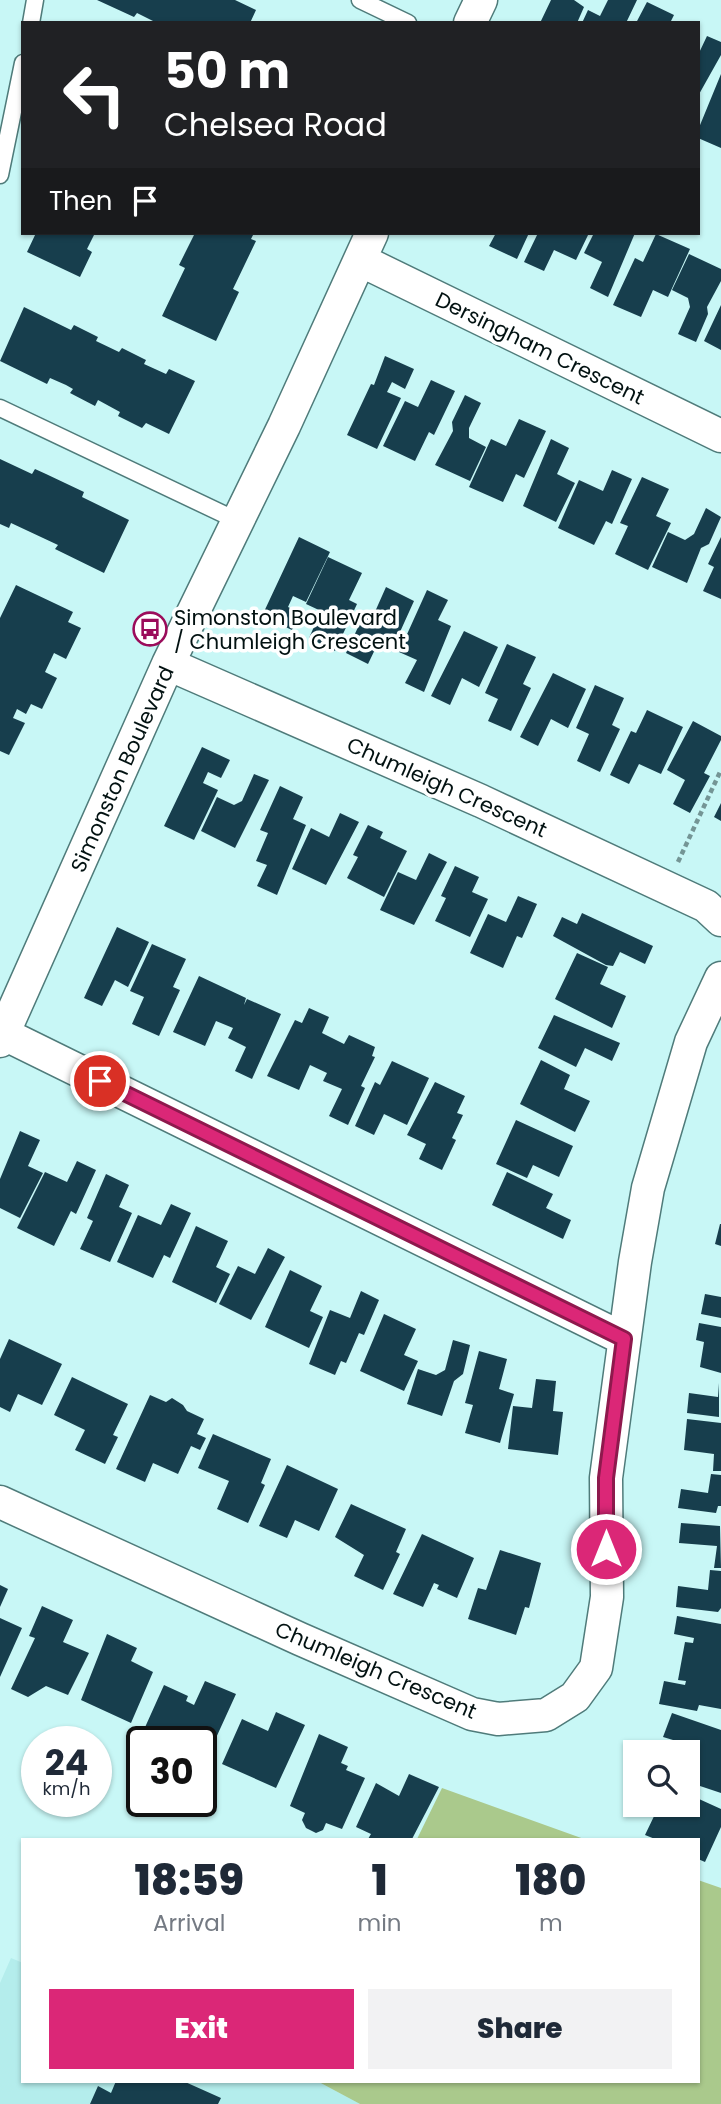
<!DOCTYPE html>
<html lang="en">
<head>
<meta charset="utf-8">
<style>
  body { margin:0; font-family:Poppins,sans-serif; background:#f2f2f3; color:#1f2937; height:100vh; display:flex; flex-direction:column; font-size:26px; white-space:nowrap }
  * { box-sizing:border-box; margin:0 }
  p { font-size:23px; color:#747a83 }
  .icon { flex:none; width:38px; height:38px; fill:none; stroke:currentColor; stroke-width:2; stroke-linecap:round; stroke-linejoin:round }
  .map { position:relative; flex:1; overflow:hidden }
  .panel { position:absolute; left:21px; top:1838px; width:679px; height:245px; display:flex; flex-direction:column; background:#fff; border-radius:0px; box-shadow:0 2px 5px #0004 }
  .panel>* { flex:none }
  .top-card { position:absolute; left:21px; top:21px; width:679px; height:214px; border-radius:0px; box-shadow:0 2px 5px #0004; background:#202124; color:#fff; overflow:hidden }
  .buttons { position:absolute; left:623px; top:1740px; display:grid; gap:14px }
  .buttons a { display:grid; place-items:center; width:77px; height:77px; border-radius:0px; background:#fff; box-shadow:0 2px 5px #0004; font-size:35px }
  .speed { position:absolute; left:21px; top:1726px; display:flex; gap:14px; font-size:35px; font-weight:700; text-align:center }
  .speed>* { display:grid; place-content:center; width:91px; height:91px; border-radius:50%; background:#fff; box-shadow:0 2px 5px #0004; line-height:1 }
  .speed small { font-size:18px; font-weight:400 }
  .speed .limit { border:4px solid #111; border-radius:10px; background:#fff; color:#111 }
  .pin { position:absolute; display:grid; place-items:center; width:60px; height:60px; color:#fff; margin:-30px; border:4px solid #fff; border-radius:50%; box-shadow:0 2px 7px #0007 }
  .me { position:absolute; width:77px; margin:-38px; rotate:0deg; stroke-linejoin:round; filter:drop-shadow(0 0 5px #0008) }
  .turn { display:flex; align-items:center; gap:24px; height:147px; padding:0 28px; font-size:32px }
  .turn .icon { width:91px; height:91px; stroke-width:2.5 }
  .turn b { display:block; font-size:49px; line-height:60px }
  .then { display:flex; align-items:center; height:66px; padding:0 28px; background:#0003; gap:14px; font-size:26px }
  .eta { display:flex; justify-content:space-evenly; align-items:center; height:119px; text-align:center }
  .eta b { font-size:42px; font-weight:800; line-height:49px }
  .button { display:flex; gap:14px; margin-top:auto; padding:14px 28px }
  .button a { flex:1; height:80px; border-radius:0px; background:#db2777; color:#fff; font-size:28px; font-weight:800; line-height:80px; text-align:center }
  .button a+a { background:#f2f2f3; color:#1f2937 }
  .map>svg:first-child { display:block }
  .built { fill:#b4edec }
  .green { fill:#aac98c }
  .building { fill:#173e4d }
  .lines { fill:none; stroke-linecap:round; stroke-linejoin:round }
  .service-casing { stroke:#4f7b7a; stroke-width:19 }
  .minor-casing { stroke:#4f7b7a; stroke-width:35 }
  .path { stroke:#749595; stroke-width:4.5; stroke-dasharray:5 3.5; stroke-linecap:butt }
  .service { stroke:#fff; stroke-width:16 }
  .minor { stroke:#fff; stroke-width:32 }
  .route-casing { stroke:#8e194d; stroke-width:18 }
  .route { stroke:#db2777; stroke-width:12 }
  .labels { text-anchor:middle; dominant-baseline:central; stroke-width:7; stroke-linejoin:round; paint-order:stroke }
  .street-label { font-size:21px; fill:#021111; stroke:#fff }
  .poi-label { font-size:21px; fill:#021111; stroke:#fff; text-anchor:start }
</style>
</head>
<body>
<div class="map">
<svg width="721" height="2104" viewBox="0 0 721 2104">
  <rect width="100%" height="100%" fill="#c8f7f6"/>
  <path class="built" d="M11,1958L23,1963V2081H317L360,2104H0V1983Z"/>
  <path class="green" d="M442,1788L584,1839H417Z
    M698,1880L721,1888V2104H360L317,2081H698Z"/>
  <path class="building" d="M97,0H235L256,10L250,23H157L137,13L134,17Z
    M551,0H574L584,7L577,23H540Z
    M608,0H637L626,23H582L588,10L600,16Z
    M647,2L674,15L670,23H636Z
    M707,36L721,42V55L698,96V55Z
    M721,74V148L698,138V130Z
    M36,233H95L87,249L92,252L80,277L27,252Z
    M195,233H254L251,239L256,241L233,289L239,292L216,341L162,316L185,268L179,265Z
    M496,233H529L517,259L489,246Z
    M538,233H589L576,260L554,250L544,271L524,262Z
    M594,233H635L608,297L590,288L602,262L584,253Z
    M656,234L690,249L668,297L653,290L641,317L613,305L635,258L643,262Z
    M689,254L721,269V281L707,307L708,314L696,342L678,334L690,307L688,298L672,290Z
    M721,305V350L704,341Z
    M24,307L71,330L74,325L98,337L96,341L119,352L122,348L146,360L144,364L166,374L169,369L195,381L169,434L146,423L142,428L118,416L120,412L98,400L95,406L70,393L73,389L66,385L50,378L47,384L0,361Z
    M385,356L414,369L405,389L392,382L387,392L401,398L377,449L347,435L371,384L374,385Z
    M431,380L455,391L434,435L429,432L415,461L383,446L405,401L418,407Z
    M465,395L481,403L469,428V438L486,447L470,481L435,465L453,431L452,422Z
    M519,419L546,431L524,478L516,474L503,502L469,487L491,439L506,446Z
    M551,439L569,448L557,474L575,483L556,522L523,506Z
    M0,459L32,474L35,469L46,474L84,492L82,497L129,520L104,573L55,549L58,545L11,523L9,528L0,524Z
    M612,470L632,479L612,524L606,521L594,545L558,528L579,480L603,491Z
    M642,477L669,489L656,516L671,523L648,570L615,554L628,526L620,523Z
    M706,508L721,517L709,544L701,548L687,583L652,567L668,532L685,540L694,534Z
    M299,537L330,552L306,602L293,596L288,607L300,613L292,630L262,616Z
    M721,537V599L703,591L714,567L708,564Z
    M328,557L362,573L349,600L357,604L335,651L309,638L321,611L306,604Z
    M16,585L73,612L68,622L81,628L66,659L54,653L45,672L57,678L42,709L31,704L26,714L17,709L13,718L25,723L9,755L0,751V618Z
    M386,587L414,601L395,643L381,637L368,664L346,653L366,610L374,614Z
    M427,590L448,600L438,620L451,626L424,692L405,683L417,660L399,652Z
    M464,631L498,647L479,687L462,678L450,705L431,696Z
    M507,644L536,657L523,684L531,688L511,731L488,721L498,699L485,693Z
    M553,673L586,689L568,728L551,719L538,746L520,737Z
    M595,685L624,698L612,725L620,729L600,772L577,761L589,734L576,728Z
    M647,710L683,727L661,774L639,764L629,784L610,775L631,731L636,733Z
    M693,721L721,736V740L704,773L710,776L690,813L673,804L685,780L667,770Z
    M202,747L230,760L221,778L208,772L203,783L218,790L194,840L164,826Z
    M254,774L269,780L235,848L201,831L217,797L234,805L242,801Z
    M280,786L303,797L293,819L306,825L277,895L257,886L267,865L256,861L268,833L260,830Z
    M721,803V821L714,817Z
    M340,813L359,822L326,885L292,869L311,828L329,837Z
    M368,825L383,832L380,838L407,851L384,897L347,878L358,857L353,855Z
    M429,853L447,862L414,925L380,910L398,872L416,880Z
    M455,866L479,877L472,892L488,899L470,937L435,921L446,898L441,896Z
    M518,896L537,904L522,938L517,936L503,968L470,953L488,914L506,922Z
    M582,913L653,946L645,964L620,952L613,966L606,965L553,936L562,917L577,924Z
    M117,927L149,942L128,987L115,980L102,1006L84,998Z
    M152,944L186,959L173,987L180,990L159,1036L132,1024L144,997L130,991Z
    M577,953L608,967L600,984L626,996L612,1028L555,999Z
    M199,976L246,998L244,1005L247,999L281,1014L252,1079L235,1071L246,1047L228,1038L233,1028L216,1021L205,1046L173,1032Z
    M309,1008L329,1017L322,1033L344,1044L349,1035L375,1047L372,1056L375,1057L361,1086L365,1088L348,1125L329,1116L342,1089L323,1081L327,1073L310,1065L299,1090L267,1076L295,1020L302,1023Z
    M554,1015L620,1043L612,1061L585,1048L576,1067L538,1048Z
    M541,1060L570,1075L564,1089L590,1101L575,1132L520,1104Z
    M392,1061L429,1078L407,1125L384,1114L374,1135L355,1126L375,1082L380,1085Z
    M435,1082L465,1096L457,1113L463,1115L452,1138L456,1140L442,1170L419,1159L426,1144L407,1135Z
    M516,1120L573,1146L559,1177L533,1165L527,1178L496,1164Z
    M20,1131L40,1140L28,1166L43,1173L20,1218L0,1208V1179Z
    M77,1161L96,1170L76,1214L71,1211L54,1246L17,1228L45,1172L67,1182Z
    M507,1172L553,1194L546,1208L571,1220L563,1239L492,1205Z
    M106,1174L129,1185L119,1207L132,1213L110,1262L80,1249L93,1221L87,1218Z
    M171,1204L191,1213L170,1258L164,1255L153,1278L117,1262L138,1215L161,1225Z
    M720,1224H721V1246L715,1244Z
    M196,1226L228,1241L216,1267L230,1274L216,1303L172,1282Z
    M268,1248L285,1257L251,1320L219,1304L238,1266L255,1274Z
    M290,1270L322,1286L310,1311L323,1317L309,1348L265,1327Z
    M361,1291L379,1300L364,1335L359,1333L346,1363L341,1361L335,1375L309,1364L330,1310L350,1318Z
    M705,1294L721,1297V1318L701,1314Z
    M384,1314L416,1329L404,1355L418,1361L404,1391L360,1371Z
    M699,1323L721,1327V1373L700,1367L704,1342L696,1340Z
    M9,1339L62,1364L42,1405L18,1394L10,1412L0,1407V1359Z
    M453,1340L470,1345L463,1374L454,1381L442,1416L407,1404L418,1369L436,1375L445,1370Z
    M479,1351L507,1359L499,1389L514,1394L500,1443L465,1433L473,1405L465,1403Z
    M72,1377L128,1404L113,1435L118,1437L105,1464L75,1450L85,1430L54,1415Z
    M536,1379L556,1381L553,1411L563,1412L558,1455L508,1449L513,1406L532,1408Z
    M719,1383V1417L687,1413L689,1393L718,1397Z
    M150,1395L166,1402L172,1398L183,1405L187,1411L204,1419L197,1434L206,1438L200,1450L191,1446L178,1474L153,1463L145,1482L116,1469Z
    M687,1419L721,1423V1471H713L714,1454L684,1450Z
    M213,1434L271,1459L261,1483L265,1485L248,1523L217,1509L229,1481L198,1468Z
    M287,1465L338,1489L319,1531L295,1520L287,1538L259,1526Z
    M711,1474L721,1475V1506H718L716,1513L678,1508L681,1489L708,1493Z
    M351,1504L406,1529L396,1552L400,1554L383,1590L354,1576L364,1555L335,1537Z
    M681,1523L720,1526L721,1568H714L717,1546L679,1543Z
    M422,1534L474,1558L457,1598L437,1589L439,1585L434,1583L423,1607L393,1594Z
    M500,1550L541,1563L529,1608L525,1607L516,1635L468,1619L478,1588L486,1590Z
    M710,1570L721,1571V1608L718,1612L676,1607L678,1586L708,1590Z
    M0,1585L8,1589L0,1607Z
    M42,1606L73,1620L63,1642L89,1653L68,1695L46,1686L28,1697L11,1689L35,1638L29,1636Z
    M677,1616L721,1624V1709L699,1705L697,1711L659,1704L664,1681L685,1685L686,1681L678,1680L685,1642L693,1643L694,1638L674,1634Z
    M0,1618L22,1628L0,1677Z
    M107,1634L137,1648L131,1661L153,1672L131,1723L81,1700Z
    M205,1681L236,1694L205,1762L201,1761V1741H158L142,1734L164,1685L188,1696L186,1701L194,1705Z
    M276,1712L305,1725L276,1788L222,1764L242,1719L268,1731Z
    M672,1713L721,1730V1793L688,1782V1752H679L683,1743L663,1737Z
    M319,1734L348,1747L341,1763L348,1766L346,1770L365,1778L342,1829L326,1823L323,1830L316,1833L306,1828L302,1820L305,1813L290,1806Z
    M409,1774L439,1787L412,1839H368L371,1834L356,1827L376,1783L399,1796Z
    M688,1794L721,1809V1827L705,1862L698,1859V1839H655L645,1835L657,1810L645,1804H688Z
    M116,2081H183L221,2098L218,2104H90L98,2086L111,2093Z"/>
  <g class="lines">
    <defs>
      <path id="service" d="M360,0L408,23
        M31,23L35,0
        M0,175L23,63
        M0,408L238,521"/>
      <path id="minor" d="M470,23L481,0
        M360,260L721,436
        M168,664L481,801L706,906L721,920
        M4,1034L624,1339
        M0,1041L168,664L284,426L372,233
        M0,1502L300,1639L472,1714L498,1719L546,1715L575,1697L596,1668L607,1597L606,1478L635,1262L648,1188L691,1042L721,978"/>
    </defs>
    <use href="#service" class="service-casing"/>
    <use href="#minor" class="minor-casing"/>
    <path class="path" d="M678,862L721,770"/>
    <use href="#service" class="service"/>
    <use href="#minor" class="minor"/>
  </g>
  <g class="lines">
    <defs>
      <path id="route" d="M100,1081L624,1339L606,1478V1549"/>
    </defs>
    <use href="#route" class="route-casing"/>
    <use href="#route" class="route"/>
  </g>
  <defs>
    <symbol id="bus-ring" viewBox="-11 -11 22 22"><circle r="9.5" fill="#fff" stroke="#9b0c5b" stroke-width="1.5"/><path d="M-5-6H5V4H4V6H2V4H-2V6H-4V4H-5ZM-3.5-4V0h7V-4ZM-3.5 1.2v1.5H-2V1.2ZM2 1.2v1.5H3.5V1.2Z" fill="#9b0c5b"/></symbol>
  </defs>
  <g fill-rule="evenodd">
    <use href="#bus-ring" x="131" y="610" width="38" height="38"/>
  </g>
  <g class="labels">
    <g class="street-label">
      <text transform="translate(540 348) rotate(26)">Dersingham Crescent</text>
      <text transform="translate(122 769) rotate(-66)">Simonston Boulevard</text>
      <text transform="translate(447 787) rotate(24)">Chumleigh Crescent</text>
      <text transform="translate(376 1670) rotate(23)">Chumleigh Crescent</text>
    </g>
    <g class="poi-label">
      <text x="174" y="617">Simonston Boulevard<tspan x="174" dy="24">/ Chumleigh Crescent</tspan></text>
    </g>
  </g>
</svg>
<div class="buttons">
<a><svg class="icon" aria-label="search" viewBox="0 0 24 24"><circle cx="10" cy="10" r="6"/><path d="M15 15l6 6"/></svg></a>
</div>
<div class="speed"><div>24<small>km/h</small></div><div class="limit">30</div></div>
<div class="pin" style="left:100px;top:1081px;background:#d93025"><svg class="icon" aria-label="arrive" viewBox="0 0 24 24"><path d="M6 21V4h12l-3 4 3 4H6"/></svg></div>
<svg class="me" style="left:606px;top:1549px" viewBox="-20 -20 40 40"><circle r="17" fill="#db2777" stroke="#fff" stroke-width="3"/><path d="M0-11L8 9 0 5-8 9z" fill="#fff"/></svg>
<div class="top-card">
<div class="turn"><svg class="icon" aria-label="left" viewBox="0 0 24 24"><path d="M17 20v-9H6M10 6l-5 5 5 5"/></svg><div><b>50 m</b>Chelsea Road</div></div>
<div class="then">Then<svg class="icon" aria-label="arrive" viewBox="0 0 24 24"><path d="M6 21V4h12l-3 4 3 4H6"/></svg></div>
</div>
<section class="panel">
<div class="eta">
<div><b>18:59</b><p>Arrival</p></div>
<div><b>1</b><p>min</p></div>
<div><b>180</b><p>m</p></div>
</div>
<div class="button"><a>Exit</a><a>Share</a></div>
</section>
</div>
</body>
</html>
